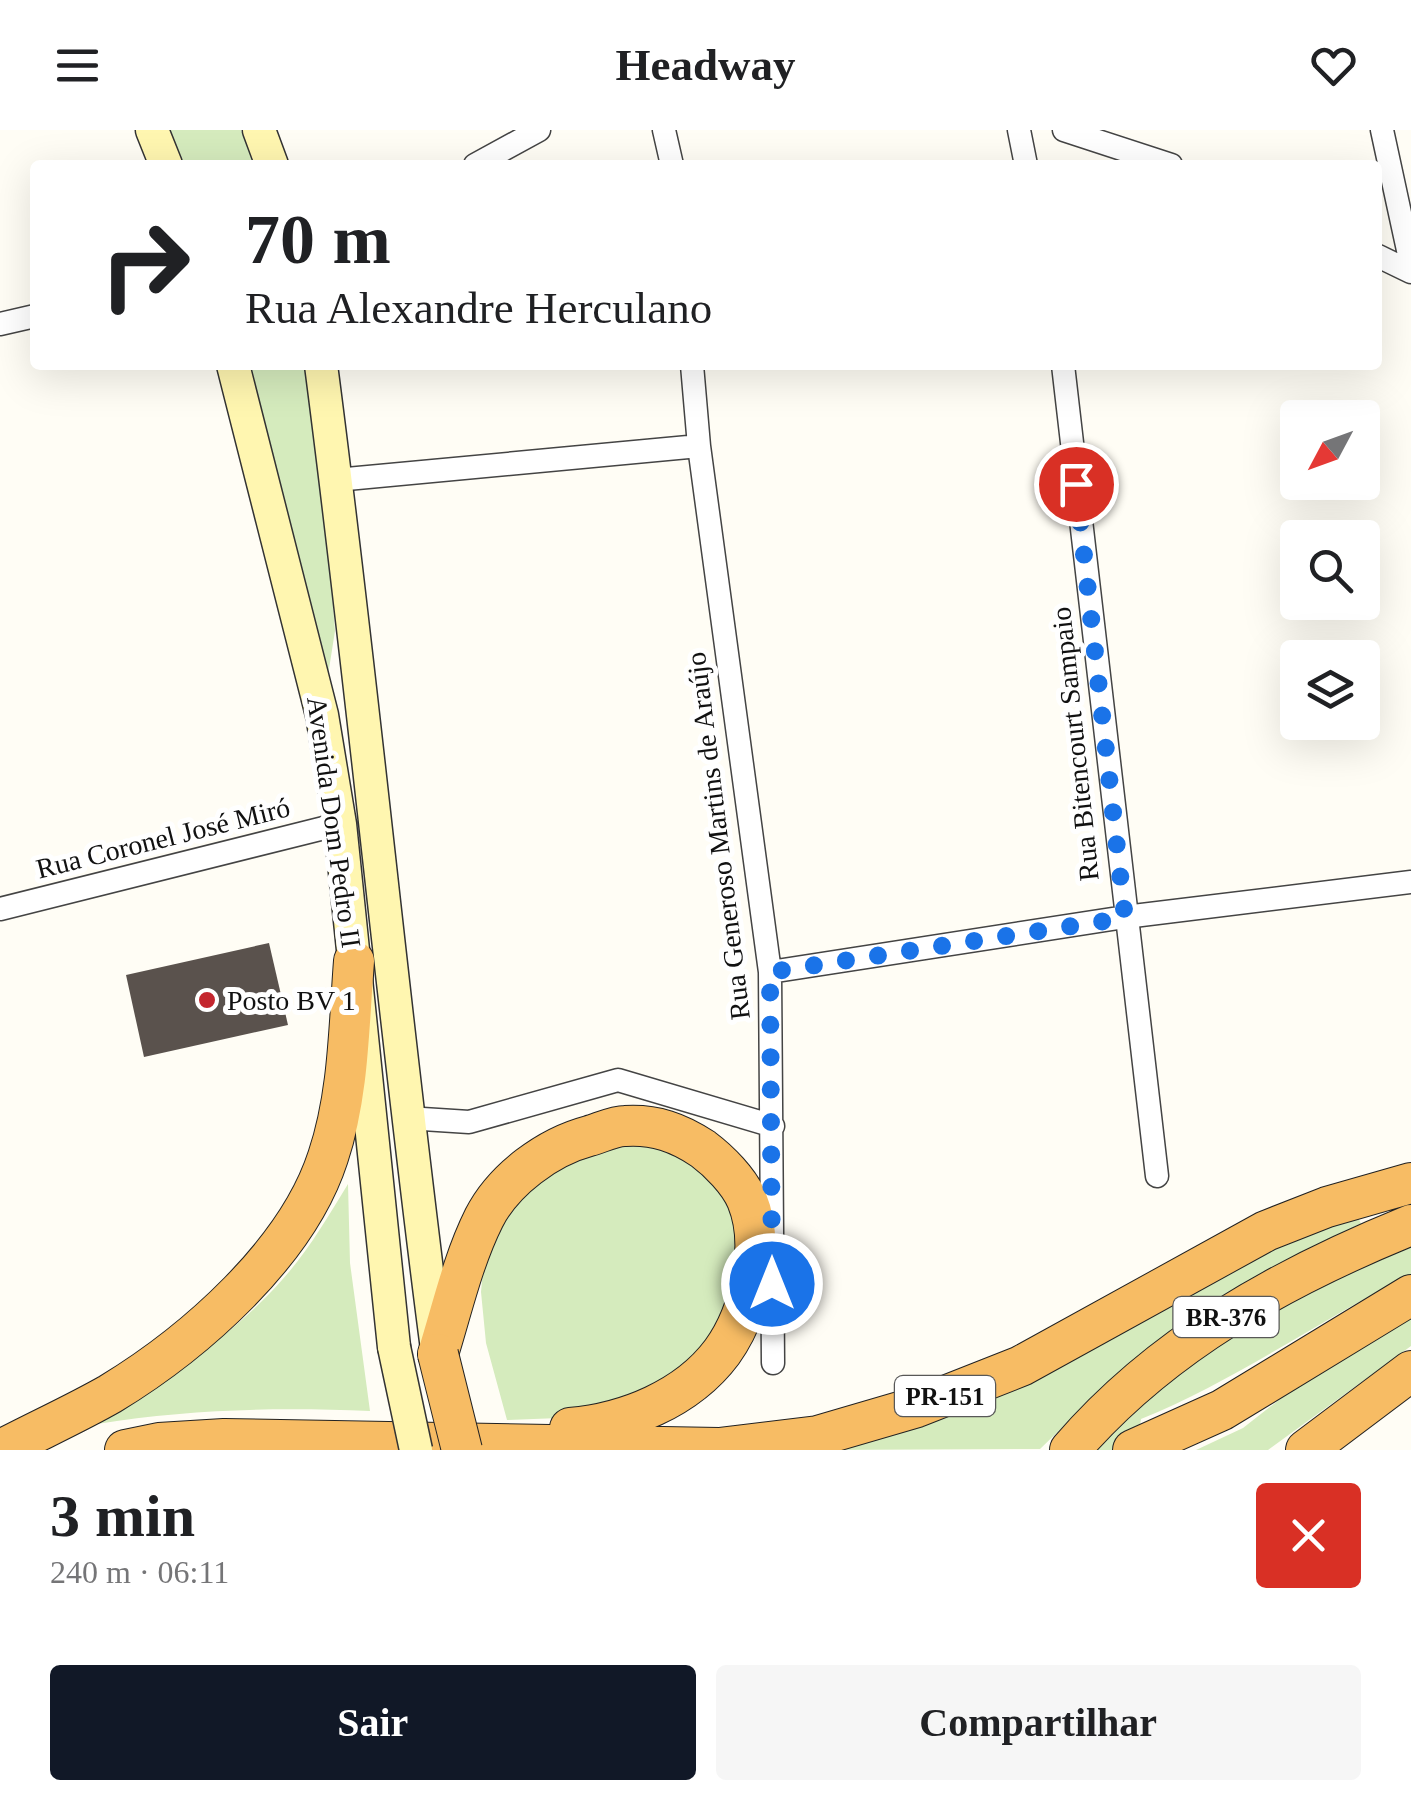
<!DOCTYPE html>
<html lang="pt">
<head>
<meta charset="utf-8">
<style>
  body { margin:0; font-family:"Times New Roman",serif; background:#f6f6f6; color:#202124; height:100vh; display:flex; flex-direction:column; font-size:38px; white-space:nowrap }
  * { box-sizing:border-box; margin:0 }
  p { font-size:32px; color:#757577 }
  .icon { flex:none; width:55px; height:55px; fill:none; stroke:currentColor; stroke-width:2; stroke-linecap:round; stroke-linejoin:round }
  .map { position:relative; height:1320px; overflow:hidden }
  .sheet { display:flex; flex-direction:column; background:#fff; flex:1 }
  .sheet>* { flex:none }
  .guide { position:absolute; left:30px; top:30px; width:1352px; height:210px; border-radius:10px; box-shadow:0 10px 40px #0002; background:#fff; color:#202124; overflow:hidden }
  .needle { width:65px; rotate:229deg }
  .buttons { position:absolute; left:1280px; top:270px; display:grid; gap:20px }
  .buttons a { display:grid; place-items:center; width:100px; height:100px; border-radius:10px; background:#fff; box-shadow:0 10px 40px #0002; font-size:50px }
  .pin { position:absolute; display:grid; place-items:center; width:85px; height:85px; color:#fff; margin:-42px; border:5px solid #fff; border-radius:50%; box-shadow:0 2px 10px #0007 }
  .me { position:absolute; width:110px; margin:-55px; rotate:0deg; stroke-linejoin:round; filter:drop-shadow(0 0 8px #0008) }
  .turn { display:flex; align-items:center; gap:35px; height:210px; padding:0 50px; font-size:45px }
  .turn .icon { width:130px; height:130px; stroke-width:2.5 }
  .turn b { display:block; font-size:70px; line-height:85px }
  .round { display:grid; place-items:center; flex:none; width:105px; height:105px; border-radius:10px; background:#f6f6f6 }
  .head { display:flex; align-items:center; justify-content:space-between; height:170px; padding:0 50px }
  h1 { font-size:60px; font-weight:600; line-height:75px }
  .primary-button { display:flex; gap:20px; margin-top:auto; padding:20px 50px }
  .primary-button a { flex:1; height:115px; border-radius:10px; background:#111827; color:#fff; font-size:40px; font-weight:600; line-height:115px; text-align:center }
  .primary-button a+a { background:#f6f6f6; color:#202124 }
  header { display:flex; justify-content:space-between; align-items:center; height:130px; padding:0 50px; background:#fff; font-size:45px; font-weight:600 }
  .map>svg:first-child { display:block }
  .green { fill:#d5ebbd }
  .building { fill:#5a524d }
  .lines { fill:none; stroke-linecap:round; stroke-linejoin:round }
  .minor-casing { stroke:#444; stroke-width:25 }
  .secondary-casing { stroke:#333; stroke-width:35 }
  .trunk-casing { stroke:#222; stroke-width:42 }
  .minor { stroke:#fff; stroke-width:22 }
  .secondary { stroke:#fff6b0; stroke-width:32 }
  .trunk { stroke:#f7bc64; stroke-width:40 }
  .secondary-bridge-casing { stroke:#333; stroke-width:35; stroke-linecap:butt }
  .trunk-bridge-casing { stroke:#222; stroke-width:42; stroke-linecap:butt }
  .secondary-bridge { stroke:#fff6b0; stroke-width:32 }
  .trunk-bridge { stroke:#f7bc64; stroke-width:40 }
  .route { stroke:#1a73e8; stroke-width:18; stroke-dasharray:0 32.4 }
  .poi-dot { fill:#c4262e; stroke:#fff; stroke-width:4 }
  .labels { text-anchor:middle; dominant-baseline:central; stroke-width:10; stroke-linejoin:round; paint-order:stroke }
  .shield { fill:#fff; stroke:#585858; stroke-width:2.5 }
  .shield-label { font-size:25px; font-weight:bold; fill:#111 }
  .street-label { font-size:28px; fill:#111; stroke:#fff }
  .poi-label { font-size:28px; fill:#111; stroke:#fff; text-anchor:start }
</style>
</head>
<body>
<header><svg class="icon" aria-label="menu" viewBox="0 0 24 24"><path d="M4 6h16M4 12h16M4 18h16"/></svg>Headway<svg class="icon" aria-label="heart" viewBox="0 0 24 24"><path d="M12 20l-8-8c-3-5 5-10 8-4 3-6 11-1 8 4z"/></svg></header>
<div class="map">
<svg width="1411" height="1320" viewBox="0 0 1411 1320">
  <rect width="100%" height="100%" fill="#fffdf5"/>
  <path class="green" d="M162,0H241L256,35H171Z
    M237,235H315L335,501L323,577Z
    M666,1013L714,1049L730,1078L739,1115L723,1195L668,1256L585,1287L507,1290L486,1213L481,1162L484,1128L526,1054L595,1015Z
    M348,1054L350,1133L370,1281C278,1277 188,1279 97,1294C162,1250 230,1209 282,1150C308,1121 328,1087 348,1054Z
    M1358,1087L1361,1094L1305,1122L1104,1257L1040,1319L816,1320L1308,1101Z
    M1411,1112V1144C1320,1190 1235,1251 1141,1289L1136,1320H1091C1179,1227 1296,1166 1411,1112Z
    M1411,1185V1216L1268,1320H1196L1243,1298L1307,1248Z"/>
  <path class="building" d="M269,813L288,895L144,927L126,845Z"/>
  <g class="lines">
    <defs>
      <path id="minor" d="M664,0L672,35
        M1019,0L1026,35
        M1064,0L1171,35
        M1382,0L1411,134
        M475,35L539,0
        M1378,126L1411,142
        M0,194L35,186
        M692,235L699,316L770,842L773,1233
        M1063,235L1157,1046
        M336,350L699,316
        M0,779L340,694
        M770,842L1125,787L1411,752
        M407,988L469,992L618,950L773,996"/>
      <path id="secondary" d="M152,0L166,35
        M259,0L272,35
        M233,235L322,585L340,694L394,1217
        M321,235C364,563 394,892 437,1219"/>
      <path id="trunk" d="M438,1224C452,1179 463,1130 484,1088C504,1049 548,1017 589,1006C600,1003 614,996 625,996C655,994 679,1003 703,1019C719,1031 739,1051 747,1070C766,1116 750,1183 722,1222C687,1269 626,1293 570,1298
        M1,1320C37,1301 75,1284 110,1264C194,1213 297,1123 328,1027C349,965 349,896 354,831
        M125,1320L159,1313L224,1309L719,1318L818,1306L917,1277L1021,1236L1266,1101L1327,1077L1411,1053
        M1070,1320C1161,1214 1283,1147 1411,1095
        M1133,1320L1222,1280L1411,1165
        M1306,1320L1411,1241"/>
    </defs>
    <use href="#minor" class="minor-casing"/>
    <use href="#secondary" class="secondary-casing"/>
    <use href="#trunk" class="trunk-casing"/>
    <use href="#minor" class="minor"/>
    <use href="#secondary" class="secondary"/>
    <use href="#trunk" class="trunk"/>
    <defs>
      <path id="secondary-bridge" d="M394,1217L416,1320"/>
      <path id="trunk-bridge" d="M438,1224L462,1320"/>
    </defs>
    <use href="#secondary-bridge" class="secondary-bridge-casing"/>
    <use href="#trunk-bridge" class="trunk-bridge-casing"/>
    <use href="#secondary-bridge" class="secondary-bridge"/>
    <use href="#trunk-bridge" class="trunk-bridge"/>
  </g>
  <g class="lines">
    <path class="route" d="M772,1154L770,842L1125,788L1076,354"/>
  </g>
  <circle class="poi-dot" cx="207" cy="870" r="10"/>
  <g class="labels">
    <g class="shield">
      <rect x="1173.5" y="1167" width="105" height="40" rx="8"/>
      <rect x="895" y="1246" width="100" height="40" rx="8"/>
    </g>
    <g class="shield-label">
      <text x="1226" y="1187">BR-376</text>
      <text x="945" y="1266">PR-151</text>
    </g>
    <g class="street-label">
      <text transform="translate(1075 614) rotate(-96)">Rua Bitencourt Sampaio</text>
      <text transform="translate(334 692) rotate(82)">Avenida Dom Pedro II</text>
      <text transform="translate(718 706) rotate(-97)">Rua Generoso Martins de Araújo</text>
      <text transform="translate(163 708) rotate(-14)">Rua Coronel José Miró</text>
    </g>
    <g class="poi-label">
      <text x="227" y="870">Posto BV 1</text>
    </g>
  </g>
</svg>
<div class="buttons">
<a><svg class="needle" viewBox="-14 -14 28 28"><path d="M0-13l5 13h-10z" fill="#e53935"/><path d="M0 13l5-13h-10z" fill="#757577"/></svg></a>
<a><svg class="icon" aria-label="search" viewBox="0 0 24 24"><circle cx="10" cy="10" r="6"/><path d="M15 15l6 6"/></svg></a>
<a><svg class="icon" aria-label="layers" viewBox="0 0 24 24"><path d="M12 4l9 5-9 5-9-5zM3 14l9 5 9-5"/></svg></a>
</div>
<div class="pin" style="left:1076px;top:354px;background:#d93025"><svg class="icon" aria-label="arrive" viewBox="0 0 24 24"><path d="M6 21V4h12l-3 4 3 4H6"/></svg></div>
<svg class="me" style="left:772px;top:1154px" viewBox="-20 -20 40 40"><circle r="17" fill="#1a73e8" stroke="#fff" stroke-width="3"/><path d="M0-11L8 9 0 5-8 9z" fill="#fff"/></svg>
<div class="guide">
<div class="turn"><svg class="icon" aria-label="right" viewBox="0 0 24 24"><path d="M7 20v-9h11M14 6l5 5-5 5"/></svg><div><b>70 m</b>Rua Alexandre Herculano</div></div>
</div>
</div>
<section class="sheet">
<div class="head"><div><h1>3 min</h1><p>240 m · 06:11</p></div><a class="round" style="background:#d93025;color:#fff"><svg class="icon" aria-label="close" viewBox="0 0 24 24"><path d="M6 6l12 12M18 6L6 18"/></svg></a></div>
<div class="primary-button"><a>Sair</a><a>Compartilhar</a></div>
</section>
</body>
</html>
